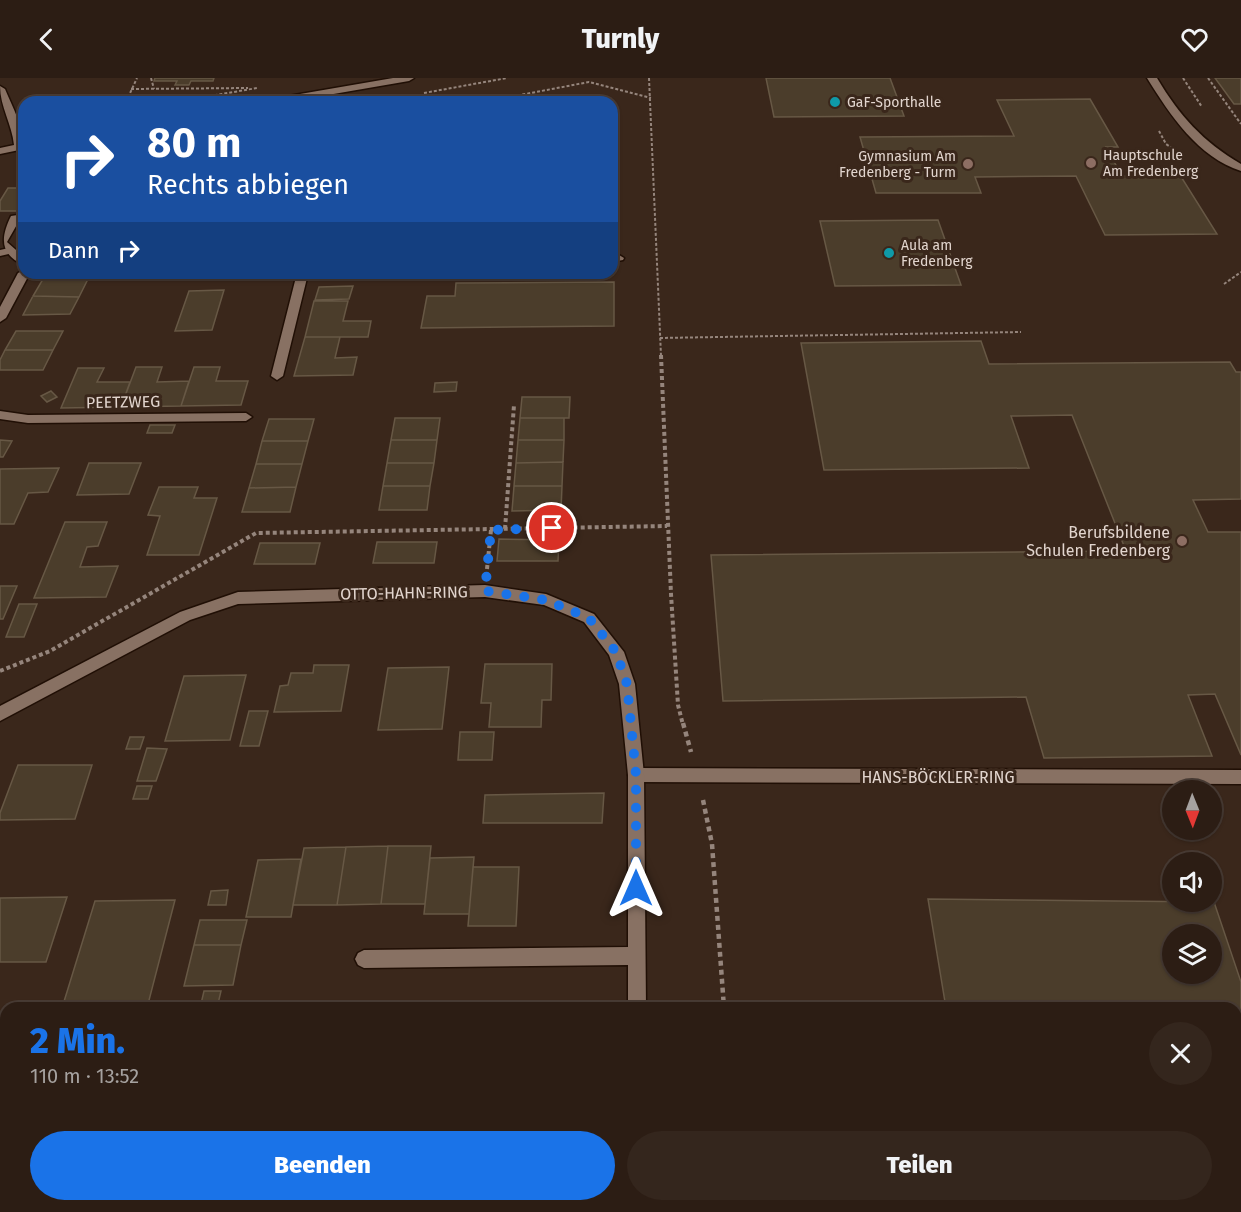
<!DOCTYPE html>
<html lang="de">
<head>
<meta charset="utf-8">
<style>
  body { margin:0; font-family:"Fira Sans",sans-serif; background:#34261d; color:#f1f3f6; height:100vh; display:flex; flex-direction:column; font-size:22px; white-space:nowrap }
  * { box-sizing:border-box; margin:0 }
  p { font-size:20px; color:#a6a2a0 }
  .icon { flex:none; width:33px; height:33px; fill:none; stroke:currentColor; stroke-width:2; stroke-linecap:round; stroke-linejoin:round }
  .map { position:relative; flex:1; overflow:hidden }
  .panel { position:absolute; left:0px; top:924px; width:1242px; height:210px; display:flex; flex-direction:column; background:#2c1d14; border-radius:18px 18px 0 0; box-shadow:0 2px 4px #0004,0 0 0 2px #483b34 }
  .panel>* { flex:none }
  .banner { position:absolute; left:18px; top:18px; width:600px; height:183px; border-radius:18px; box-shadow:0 2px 4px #0004,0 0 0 2px #483b34; background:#1a4fa0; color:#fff; overflow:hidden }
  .needle { width:39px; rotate:179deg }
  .fabs { position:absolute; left:1162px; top:702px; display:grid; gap:12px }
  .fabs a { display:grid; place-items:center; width:60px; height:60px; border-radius:50%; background:#2c1d14; box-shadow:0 2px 4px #0004,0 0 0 2px #483b34; font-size:30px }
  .pin { position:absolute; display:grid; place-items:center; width:51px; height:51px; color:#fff; margin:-26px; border:3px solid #fff; border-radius:50%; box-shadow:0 2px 6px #0007 }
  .me { position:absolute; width:66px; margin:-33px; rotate:0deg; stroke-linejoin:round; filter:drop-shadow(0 0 4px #0008) }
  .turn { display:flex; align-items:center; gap:21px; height:126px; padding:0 30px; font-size:27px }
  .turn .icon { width:78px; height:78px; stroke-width:2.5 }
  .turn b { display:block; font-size:42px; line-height:51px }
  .then { display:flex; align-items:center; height:57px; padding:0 30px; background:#0003; gap:12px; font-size:22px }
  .round { display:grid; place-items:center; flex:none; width:63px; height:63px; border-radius:32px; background:#34261d }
  .headline { display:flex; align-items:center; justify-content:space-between; height:102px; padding:0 30px }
  h1 { font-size:36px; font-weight:800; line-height:45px; color:#1a73e8 }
  .button { display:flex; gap:12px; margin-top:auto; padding:12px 30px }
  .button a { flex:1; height:69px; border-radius:36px; background:#1a73e8; color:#fff; font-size:24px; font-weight:800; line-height:69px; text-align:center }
  .button a+a { background:#34261d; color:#f1f3f6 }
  header { display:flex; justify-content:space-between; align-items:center; height:78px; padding:0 30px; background:#2c1d14; font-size:27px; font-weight:800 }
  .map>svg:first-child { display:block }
  .building { fill:#4b3d2b; stroke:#675845; stroke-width:1.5; fill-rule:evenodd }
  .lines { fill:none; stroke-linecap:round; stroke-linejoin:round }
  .lane-casing { stroke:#200f05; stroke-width:3 }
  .street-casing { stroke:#200f05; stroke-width:3 }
  .path-far2 { stroke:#95857c; stroke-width:2; stroke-dasharray:3 2; stroke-linecap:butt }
  .path-far1 { stroke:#95857c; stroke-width:4; stroke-dasharray:4 3; stroke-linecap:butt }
  .path { stroke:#95857c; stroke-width:4.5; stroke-dasharray:5 4; stroke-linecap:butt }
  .lane { fill:#887163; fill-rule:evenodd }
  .street { fill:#887163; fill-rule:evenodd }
  .route { stroke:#1a73e8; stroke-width:10; stroke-dasharray:0 18 }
  .culture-dot { fill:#0f9aa8; stroke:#3a271b; stroke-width:2 }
  .education-dot { fill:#8d6e63; stroke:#3a271b; stroke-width:2 }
  .labels { text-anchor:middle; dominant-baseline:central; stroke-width:6; stroke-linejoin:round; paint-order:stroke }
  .far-poi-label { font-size:14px; fill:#e2d5ce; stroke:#3a271b; text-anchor:start }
  .street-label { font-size:16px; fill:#e2d5ce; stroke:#3a271b }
  .poi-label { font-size:16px; fill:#e2d5ce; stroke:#3a271b; text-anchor:end }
</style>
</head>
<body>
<header><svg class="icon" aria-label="back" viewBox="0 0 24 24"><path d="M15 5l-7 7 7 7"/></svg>Turnly<svg class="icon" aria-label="heart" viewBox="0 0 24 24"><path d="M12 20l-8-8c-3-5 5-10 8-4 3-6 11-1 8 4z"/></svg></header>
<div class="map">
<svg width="1241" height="1134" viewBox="0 0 1241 1134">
  <rect width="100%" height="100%" fill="#3a271b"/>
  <path class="building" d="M155,0H214L213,3H191L189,7H175L177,3H154Z
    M766,0H890L904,38L774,39Z
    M1215,0H1241V26H1234Z
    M1090,21L1118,69H1106L1122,98L1180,97L1217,156L1105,157L1076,98L975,99L981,115H876L860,59L1014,58L997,22Z
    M8,110H24V123L18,133H0V123Z
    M938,142L961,207L835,208L820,143Z
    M43,201H88L79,219L33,218Z
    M614,204V248L421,250L427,218H455L456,205Z
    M353,208L349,221L315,222L319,209Z
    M224,212L212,252L175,253L189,213Z
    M33,218L79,219L70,236L23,237Z
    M314,223H348L343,243H371L368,259H305Z
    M16,253H63L53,272H5Z
    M305,259H340L335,280L357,279L353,297L294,298Z
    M981,263L989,286L1230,284L1236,294H1241V421L1193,422L1208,454H1241V677L1215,616L1188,617L1212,678L1044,680L1026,619L723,623L711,477L1126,473L1072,337L1011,338L1029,390L824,392L801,265Z
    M5,272H53L43,292H0V282Z
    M136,289H162L157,304L189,303L181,328L121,329Z
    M194,289H220L216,303H248L241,327L181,328Z
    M78,290H104L97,304H130L121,329L61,330Z
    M457,304L456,313L434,314L435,305Z
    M51,313L57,319L47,324L41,318Z
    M522,319H570L569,340H520Z
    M395,340H440L437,362H391Z
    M520,340H564V362H518Z
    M269,341H314L308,363H262Z
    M150,347H175L172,355H147Z
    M0,362L12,363L3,379H0Z
    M391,362H437L434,385H387Z
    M518,362H564L563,384L516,385Z
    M262,363H308L302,386H256Z
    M563,384L562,408H514L516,385Z
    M89,385H141L129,416L77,417Z
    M387,385H434L430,408H383Z
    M256,386H302L296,409L249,410Z
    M59,390L48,414L28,415L14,446H0V391Z
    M383,408H430L427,432H379Z
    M514,408H562L561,432L512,433Z
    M159,409H198L194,420H217L199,477H147L160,438L148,437Z
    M296,409L290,434H242L249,410Z
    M65,444H107L98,468L87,469L80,489L118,488L106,519L34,520Z
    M499,461L559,462L558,483H497Z
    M377,464H437L434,485H373Z
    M260,465H320L315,486H254Z
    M0,508H17L3,541H0Z
    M19,526H37L24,559H6Z
    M485,586H552L551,622H542L541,649H489L491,625H481Z
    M314,587H349L341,633L274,634L280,608L288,607L291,595H313Z
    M449,589L442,651L378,652L388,590Z
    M246,597L230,662L165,663L184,598Z
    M249,633H268L259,668H240Z
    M460,654H494L492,682H458Z
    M130,659H144L140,671H126Z
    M147,670L167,671L156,703H137Z
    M18,687H92L75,741L0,742V735Z
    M137,708H152L148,721H133Z
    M604,715L602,745H483L485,717Z
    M388,768L381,826L337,827L346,769Z
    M388,768H431L425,826H381Z
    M346,769L337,827H293L304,770Z
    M474,779L469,836H424L430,780Z
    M301,781L291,839H246L258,782Z
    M473,789H519L516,848H468Z
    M228,812L226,827H208L211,813Z
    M67,819L46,884H0V820Z
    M928,821L1214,824L1241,904V936H1236V930H946ZM1173,856H1212V896H1173Z
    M175,822L147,930H62L95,823Z
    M200,842H247L241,867H194Z
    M194,867H241L233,907L184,908Z
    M204,913H221L217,930H200Z
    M0,987H6V1068H0Z
    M0,1119H6V1128H39L37,1134H0Z"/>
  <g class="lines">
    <defs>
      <path id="lane" d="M9,170L14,173L13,175L0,178V172Z
        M619,177L624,180L623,182L612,184V178Z
        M300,195H313L307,200L283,298L277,302L271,298L296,199Z
        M0,333L28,337L246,335L252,339L246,343L28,345L0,341Z
        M636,690L1241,692V706L636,704L630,702L628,697L630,692Z"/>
      <path id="street" d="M393,0H414L409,3L287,24H266L271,21Z
        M1147,0H1157C1179,37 1203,64 1241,86V93C1198,79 1170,37 1147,0Z
        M0,8L5,11C13,30 24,50 24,71L0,76V70L14,67C12,46 0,29 0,8Z
        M24,136V142L19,143L7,164L24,179V187C0,177 0,160 11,138Z
        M24,192V195H30L6,240L0,244V229L18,195Z
        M485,507L546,516L594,536L624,574L635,606L644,697L646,930H628V887L364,890L358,887L355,881L358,875L364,872L628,869V697L619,606L609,577L584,544L544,527L485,519L238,526L190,542L0,643V628L180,534L238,514Z
        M629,1128H649V1134H629Z"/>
    </defs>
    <use href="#lane" class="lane-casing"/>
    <use href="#street" class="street-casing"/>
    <path class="path-far2" d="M151,0L154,11
      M649,0L661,278
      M1183,0L1202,29
      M1208,0L1241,46
      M131,11L248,10
      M424,15L507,0
      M126,24L137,0
      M175,24L257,10
      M483,24L589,4L651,20
      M1159,53L1166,66L1175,72
      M1224,206L1241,194
      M660,260L1021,254"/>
    <path class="path-far1" d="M661,277L671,516L678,627L683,647
      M505,451L514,327
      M487,491L491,452
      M0,593L50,573L256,455L667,448"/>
    <path class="path" d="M683,645L691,674
      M703,722L712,766L724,930
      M740,1128V1134"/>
    <use href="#lane" class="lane"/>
    <use href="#street" class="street"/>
  </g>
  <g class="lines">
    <path class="route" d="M552,450L491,452L485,513L546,522L589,540L616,574L627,606L636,697V810"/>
  </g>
  <g class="culture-dot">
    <circle cx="835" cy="24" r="6"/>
    <circle cx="889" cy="175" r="6"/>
  </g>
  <g class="education-dot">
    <circle cx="1091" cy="85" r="6"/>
    <circle cx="968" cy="86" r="6"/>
    <circle cx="1182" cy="463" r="6"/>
  </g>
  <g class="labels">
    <g class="far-poi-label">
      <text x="847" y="24">GaF-Sporthalle</text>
      <text x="1103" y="77">Hauptschule<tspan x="1103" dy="16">Am Fredenberg</tspan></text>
      <text x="956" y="78" text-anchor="end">Gymnasium Am<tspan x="956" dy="16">Fredenberg - Turm</tspan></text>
      <text x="901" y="167">Aula am<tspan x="901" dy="16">Fredenberg</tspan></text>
    </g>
    <g class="street-label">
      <text transform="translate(123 324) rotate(-1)">PEETZWEG</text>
      <text transform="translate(404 515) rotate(-1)">OTTO-HAHN-RING</text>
      <text x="938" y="699">HANS-BÖCKLER-RING</text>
    </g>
    <g class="poi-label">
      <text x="1170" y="454">Berufsbildene<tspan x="1170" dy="18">Schulen Fredenberg</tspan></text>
    </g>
  </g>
</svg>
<div class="fabs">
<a><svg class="needle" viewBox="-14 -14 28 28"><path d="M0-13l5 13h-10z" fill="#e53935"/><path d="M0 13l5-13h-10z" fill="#a6a2a0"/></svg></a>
<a><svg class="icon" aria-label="sound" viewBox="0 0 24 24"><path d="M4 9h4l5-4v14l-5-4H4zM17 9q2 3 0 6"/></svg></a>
<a><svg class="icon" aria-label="layers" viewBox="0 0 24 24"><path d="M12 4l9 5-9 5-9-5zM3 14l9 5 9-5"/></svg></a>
</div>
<div class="pin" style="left:552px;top:450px;background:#d93025"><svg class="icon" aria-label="arrive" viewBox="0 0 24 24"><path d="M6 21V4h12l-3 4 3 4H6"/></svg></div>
<svg class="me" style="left:636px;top:810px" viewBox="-20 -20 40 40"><path d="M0-17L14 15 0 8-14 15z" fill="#1a73e8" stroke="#fff" stroke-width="4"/></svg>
<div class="banner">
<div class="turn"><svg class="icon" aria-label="right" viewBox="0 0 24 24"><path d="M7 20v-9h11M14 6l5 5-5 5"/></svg><div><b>80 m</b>Rechts abbiegen</div></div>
<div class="then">Dann<svg class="icon" aria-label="right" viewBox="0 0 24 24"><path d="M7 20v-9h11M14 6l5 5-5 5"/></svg></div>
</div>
<section class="panel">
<div class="headline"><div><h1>2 Min.</h1><p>110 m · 13:52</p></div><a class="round"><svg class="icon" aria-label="close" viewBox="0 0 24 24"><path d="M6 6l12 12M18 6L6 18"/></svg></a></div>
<div class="button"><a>Beenden</a><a>Teilen</a></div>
</section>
</div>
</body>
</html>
